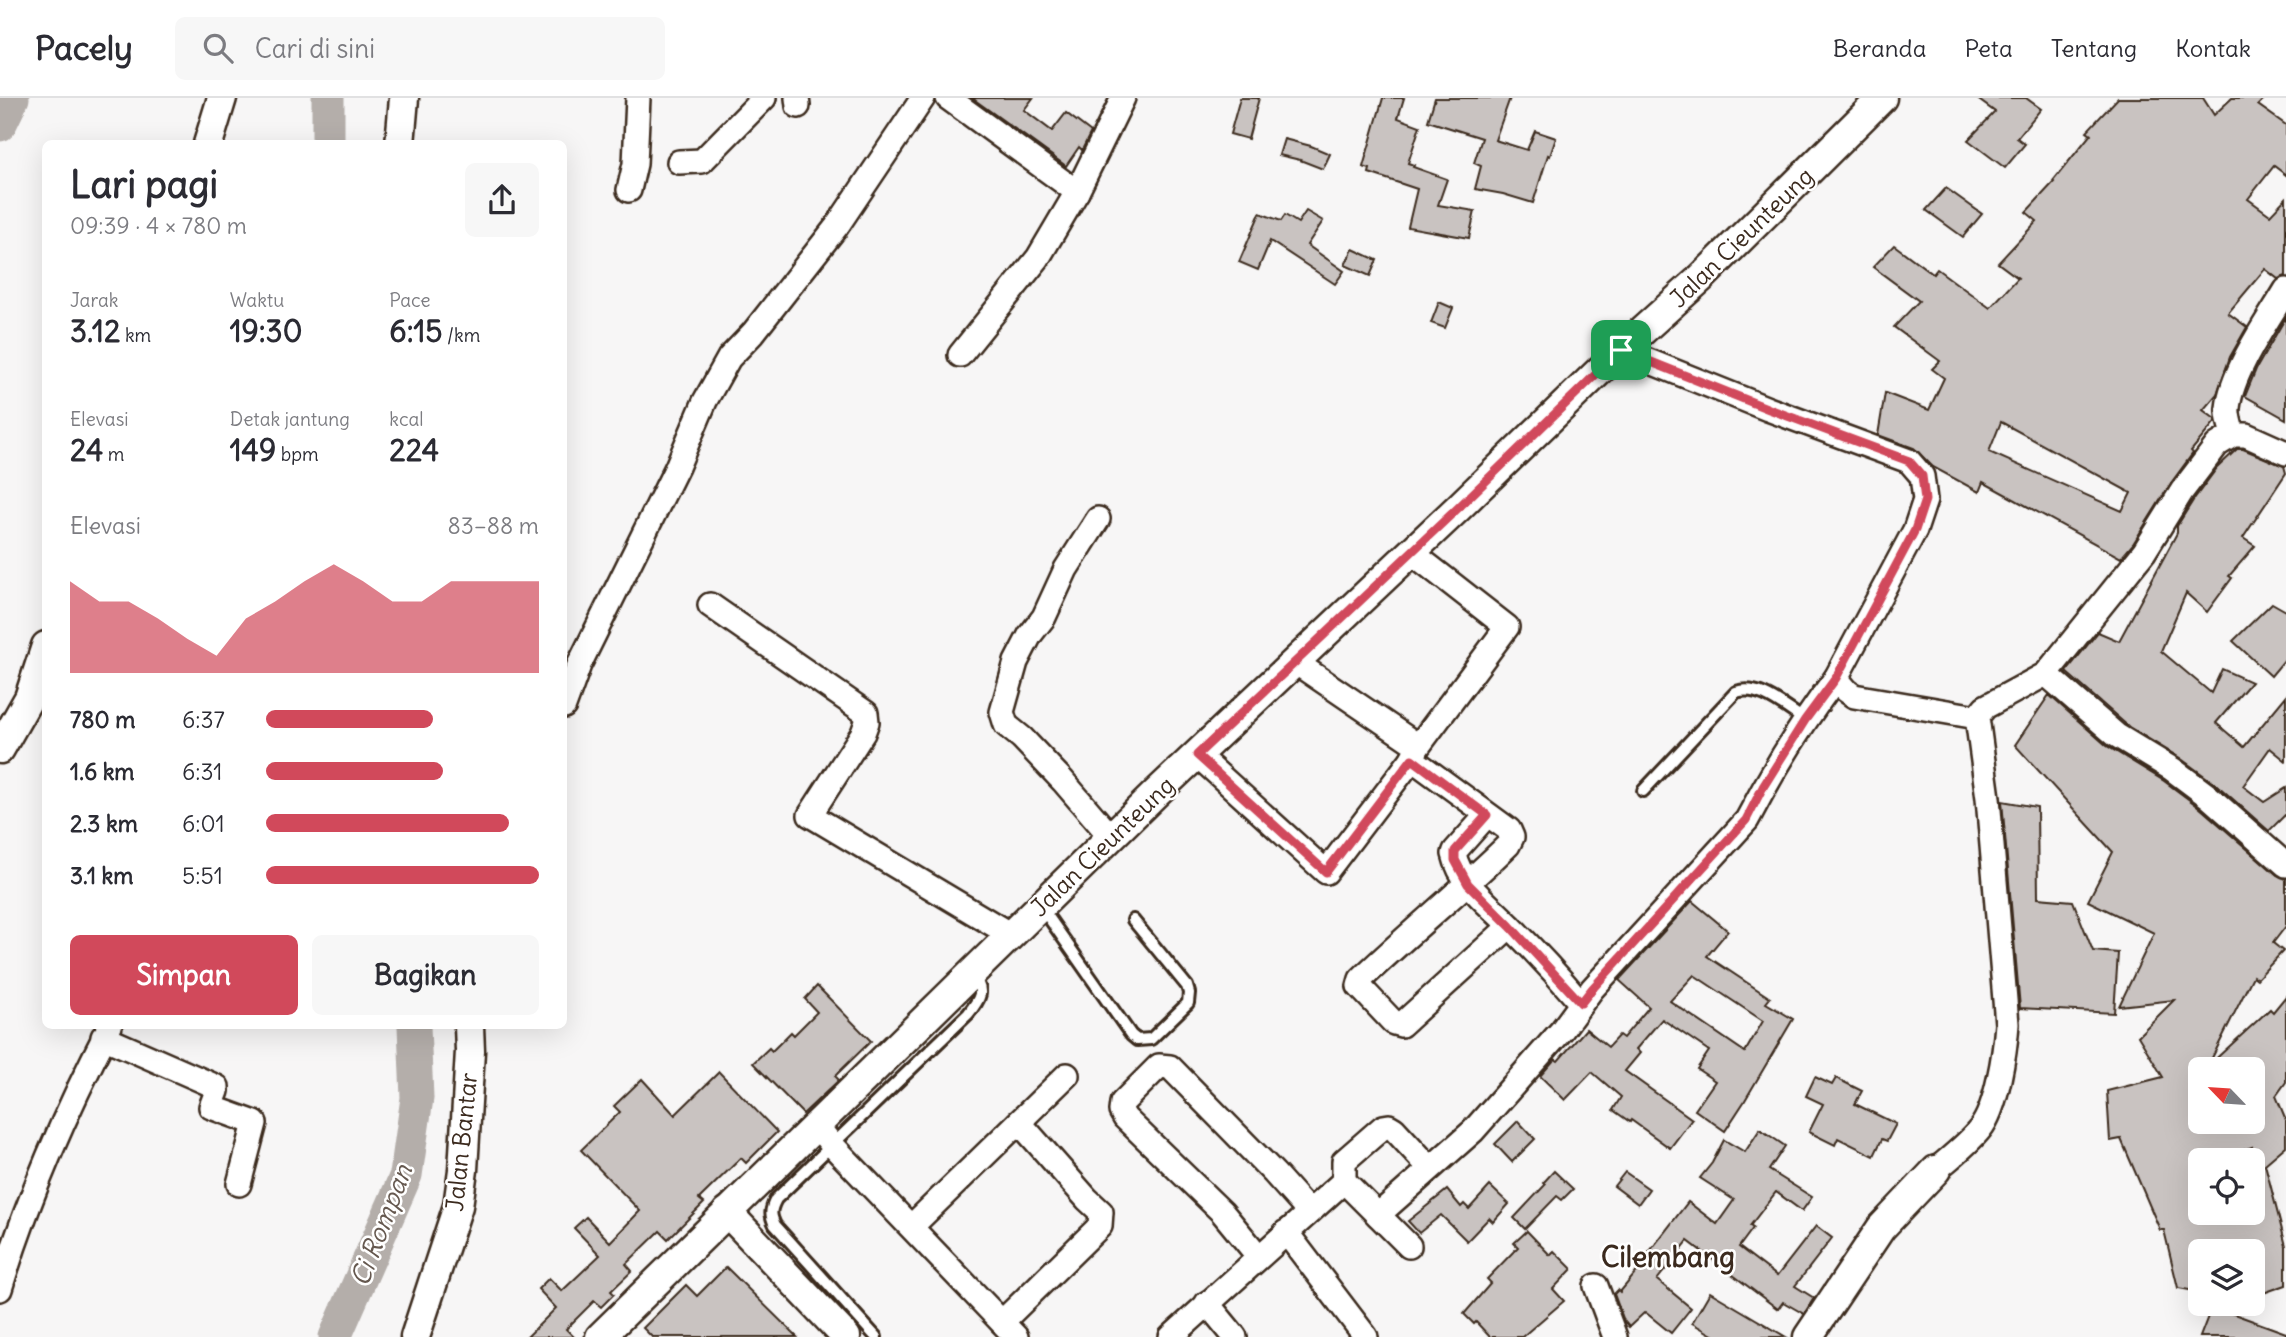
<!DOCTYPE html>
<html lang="id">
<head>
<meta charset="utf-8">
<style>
	:root { --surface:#fff; --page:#f7f7f7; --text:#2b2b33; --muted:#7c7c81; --line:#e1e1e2; --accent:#d1495b }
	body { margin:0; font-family:Delius,sans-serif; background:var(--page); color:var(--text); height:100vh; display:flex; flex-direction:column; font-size:26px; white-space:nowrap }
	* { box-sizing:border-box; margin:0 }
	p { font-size:23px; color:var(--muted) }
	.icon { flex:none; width:38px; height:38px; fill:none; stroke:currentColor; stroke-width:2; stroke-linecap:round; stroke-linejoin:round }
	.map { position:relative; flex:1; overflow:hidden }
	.side { position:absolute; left:42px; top:42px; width:525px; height:889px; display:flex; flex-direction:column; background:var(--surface); border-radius:10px; box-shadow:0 7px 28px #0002 }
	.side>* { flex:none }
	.needle { width:46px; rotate:295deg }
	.controls { position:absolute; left:2188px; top:959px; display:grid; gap:14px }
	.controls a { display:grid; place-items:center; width:77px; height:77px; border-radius:10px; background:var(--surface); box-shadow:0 7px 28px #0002; font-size:35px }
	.pin { position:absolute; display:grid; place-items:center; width:60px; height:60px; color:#fff; margin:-30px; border-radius:14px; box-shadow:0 4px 10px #0006 }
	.round { display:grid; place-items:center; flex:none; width:74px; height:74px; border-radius:10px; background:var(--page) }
	.head { display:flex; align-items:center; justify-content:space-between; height:119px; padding:0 28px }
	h1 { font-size:38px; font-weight:700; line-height:52px }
	.metrics { display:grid; grid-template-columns:repeat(3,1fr); gap:10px; height:119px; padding:7px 28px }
	.metrics div { display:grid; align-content:center }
	.metrics b { font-size:30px; font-weight:700 }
	.metrics small { font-size:19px; font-weight:400 }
	.metrics p { font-size:19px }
	.chart { height:196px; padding:14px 28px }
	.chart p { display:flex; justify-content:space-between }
	.chart svg { width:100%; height:126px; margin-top:7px; fill:var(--accent); opacity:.7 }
	.action { display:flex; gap:14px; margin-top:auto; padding:14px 28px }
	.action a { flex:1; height:80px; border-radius:10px; background:var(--accent); color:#fff; font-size:28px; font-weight:700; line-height:80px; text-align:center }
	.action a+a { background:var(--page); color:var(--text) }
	ul { padding:0 28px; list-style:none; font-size:23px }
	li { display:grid; grid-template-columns:112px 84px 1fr; align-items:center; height:52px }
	li i { height:18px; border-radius:9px; background:var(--accent) }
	header { display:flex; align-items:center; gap:42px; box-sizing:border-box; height:98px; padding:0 35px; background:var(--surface); border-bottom:2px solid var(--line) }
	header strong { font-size:33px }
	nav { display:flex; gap:38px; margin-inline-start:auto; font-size:24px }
	.search { width:490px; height:63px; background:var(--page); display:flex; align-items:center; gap:18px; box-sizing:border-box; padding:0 24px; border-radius:10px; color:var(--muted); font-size:26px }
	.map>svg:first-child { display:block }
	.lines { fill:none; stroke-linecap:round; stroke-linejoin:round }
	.river { stroke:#b4aeaa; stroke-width:33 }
	.building { fill:#c9c3c1; stroke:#3b2a1e; stroke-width:2; fill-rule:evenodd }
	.service-casing { stroke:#3b2a1e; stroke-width:16 }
	.minor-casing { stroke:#3b2a1e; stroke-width:28 }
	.tertiary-casing { stroke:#3b2a1e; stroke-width:33 }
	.service { stroke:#fff; stroke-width:10 }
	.minor { stroke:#fff; stroke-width:23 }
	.tertiary { stroke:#fff; stroke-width:28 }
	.route-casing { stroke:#fff; stroke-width:14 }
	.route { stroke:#d1495b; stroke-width:9 }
	.labels { text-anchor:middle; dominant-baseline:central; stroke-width:5; stroke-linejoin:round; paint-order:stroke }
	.street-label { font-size:24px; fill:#3b2a1e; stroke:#fff }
	.water-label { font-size:26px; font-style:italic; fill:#65584f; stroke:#fff }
	.quarter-label { font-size:28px; font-weight:bold; fill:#3b2a1e; stroke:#fff }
</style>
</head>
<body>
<header>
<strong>Pacely</strong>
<div class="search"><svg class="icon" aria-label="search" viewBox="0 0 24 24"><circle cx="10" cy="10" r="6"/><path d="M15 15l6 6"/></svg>Cari di sini</div>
<nav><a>Beranda</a><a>Peta</a><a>Tentang</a><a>Kontak</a></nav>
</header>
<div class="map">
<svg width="2286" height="1239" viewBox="0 0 2286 1239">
	<rect width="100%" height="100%" fill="#f7f6f6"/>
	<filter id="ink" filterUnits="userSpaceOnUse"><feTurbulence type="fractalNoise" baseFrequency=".0143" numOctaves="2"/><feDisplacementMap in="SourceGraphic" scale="14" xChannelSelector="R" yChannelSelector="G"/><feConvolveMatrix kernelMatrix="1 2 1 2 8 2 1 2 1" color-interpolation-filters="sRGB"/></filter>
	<g filter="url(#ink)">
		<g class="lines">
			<g class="river">
				<path d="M328,0V46"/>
				<path d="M0,27L13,0"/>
				<path d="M335,1239L406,1077L417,1000L414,928"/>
			</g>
		</g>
		<g class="building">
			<path d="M972,0H1033L1024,12L1052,33L1066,15L1091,34L1082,52L1079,49L1066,68Z"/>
			<path d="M1240,0H1259L1248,41L1230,36Z"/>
			<path d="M1383,0H1404L1398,20L1420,28L1408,65L1414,67L1413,69L1447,81L1438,107L1475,113L1469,140L1408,129L1417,91L1369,75L1370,71L1363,69Z"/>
			<path d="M1435,0H1510L1495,42L1527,52L1535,33L1556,40L1550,58L1548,57L1533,105L1503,96L1475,91L1481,68L1474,65L1482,40L1428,23Z"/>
			<path d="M1976,0H2026L2041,11L2017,40L2025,46L2005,70L1968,42L1995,14Z"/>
			<path d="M2118,0H2203L2214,17L2232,0H2265L2258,7L2286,27V77L2274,68L2248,101L2270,117L2286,100V178L2278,181L2265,171L2228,215L2247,229L2230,259L2217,296L2203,312L2215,321V324L2191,353L2193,355L2171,385L2133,446L2121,460L1983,384L1979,394L1933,369L1914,350L1878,337L1885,295L1929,312L1944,280L1932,271L1940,263L1894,229L1919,203L1873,169L1894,147L1933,176L1937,171L1990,210L2018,180L1998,165L2037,123L2026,114L2054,84L2053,83L2091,36L2087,33ZM2001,324L2131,395L2122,413L1989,354Z"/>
			<path d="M1284,41L1311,48L1330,56L1323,71L1300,62L1279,57Z"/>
			<path d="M1946,90L1982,116L1963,139L1926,112Z"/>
			<path d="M1306,113L1323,123L1307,147L1344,173L1335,186L1270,143L1258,172L1239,164L1260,115L1281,123L1285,117L1298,125Z"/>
			<path d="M1353,151L1377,162L1370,178L1345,167Z"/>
			<path d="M1439,204L1453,210L1445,230L1431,225Z"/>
			<path d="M2286,219V321L2245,298L2256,271Z"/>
			<path d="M2237,351H2243L2284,368L2286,375L2243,440L2255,448L2229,478L2232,480L2207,514L2186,495L2161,553L2211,595L2222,571L2251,584L2216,625L2244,649L2286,598V663L2270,650L2243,688L2264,704L2286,690V716L2269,733L2217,687L2180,660L2129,629L2066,574L2098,534L2119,543L2177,435V428L2194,401L2217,370Z"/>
			<path d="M2272,505L2286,513V560L2271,578L2233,543Z"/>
			<path d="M2049,597L2107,648L2164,683L2199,709L2277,777L2286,781V828L2273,845L2283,853L2257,881L2253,878L2208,968L2270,911L2273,914L2286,898V984L2276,998L2286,1022V1048L2265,1066L2286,1148V1187L2252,1199V1153H2200V1194L2178,1190L2164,1132H2160L2121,1041L2110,1043L2107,993L2163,979L2138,938L2174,902L2119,908L2154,835L2088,803L2113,754L2015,647ZM2200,971H2252V1024H2200ZM2252,1049V1115H2200V1062H2218Z"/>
			<path d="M2002,703L2037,709L2038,800L2073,803L2093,853L2118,855L2114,915L2020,910Z"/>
			<path d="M1692,803L1728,833L1707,858L1770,900L1766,905L1793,921L1744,1004L1725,1033L1695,1012L1715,983L1697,971L1709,953L1662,921L1636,951L1640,955L1625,973L1692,1021L1670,1050L1631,1022L1630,1024L1613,1012L1621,999L1592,974L1565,1002L1540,978L1555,961L1558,963L1586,931L1608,949L1619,937L1623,940L1649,909L1619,882ZM1694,877L1763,923L1745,954L1670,903Z"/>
			<path d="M817,888L871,943L835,978L839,982L803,1016L753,965L769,950L772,953L791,934L794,937L817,914L805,901Z"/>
			<path d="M719,974L777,1034L746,1065L741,1060L699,1101L704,1105L668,1141L660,1133L626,1166L632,1173L611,1193L614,1196L601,1209L594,1203L566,1231L574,1239H527L556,1210L538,1191L549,1180L562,1193L600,1157L574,1130L586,1119L610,1144L640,1113L581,1052L620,1014L614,1008L642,981L675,1017Z"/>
			<path d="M1815,979L1832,987L1836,980L1862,993L1855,1006L1896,1026L1887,1043L1882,1041L1874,1058L1838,1040L1835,1047L1809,1034L1823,1006L1806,998Z"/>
			<path d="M1518,1023L1535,1041L1512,1064L1495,1046Z"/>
			<path d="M1760,1031L1785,1048L1769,1072L1812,1099L1802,1113L1776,1094L1750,1128L1753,1130L1739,1149L1777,1178L1816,1128L1832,1140L1795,1188L1814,1200L1804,1216L1783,1204L1778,1211L1688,1143L1657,1182L1691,1210L1671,1235L1645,1214L1629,1229L1624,1223L1614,1196L1618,1192L1620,1194L1649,1159L1647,1157L1688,1104L1717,1126L1734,1102L1700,1080L1712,1065L1724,1042L1745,1054Z"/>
			<path d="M1554,1073L1573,1091L1562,1102L1557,1098L1525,1131L1514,1120L1545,1087L1543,1085Z"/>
			<path d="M1625,1074L1649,1091L1638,1106L1614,1088Z"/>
			<path d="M1490,1088L1509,1106L1493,1124L1489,1120L1467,1143L1441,1117L1419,1135L1408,1123L1447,1092L1461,1109L1464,1106L1469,1111Z"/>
			<path d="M1527,1133L1550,1157L1554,1153L1572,1171L1553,1191L1564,1203L1522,1239H1490L1476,1224L1474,1226L1464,1216L1491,1185L1487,1181L1518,1149L1514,1145Z"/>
			<path d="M726,1169L797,1239H652L643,1230L686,1187L697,1198Z"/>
			<path d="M1710,1194L1786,1239H1716L1692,1225Z"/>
			<path d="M2212,1208L2286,1235V1239H2200Z"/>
		</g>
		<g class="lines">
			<defs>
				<g id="service">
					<path d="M1643,693L1736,594C1760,586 1784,609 1805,622"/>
					<path d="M1042,810L1131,937L1137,942L1151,941L1188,905L1189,895L1187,888L1133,822"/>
					<path d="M876,1239L775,1127C770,1117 770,1112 776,1101L968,916C980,901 986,893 972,877"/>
				</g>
				<g id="minor">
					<path d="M797,0L798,8"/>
					<path d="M948,0L1077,94L1123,0"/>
					<path d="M679,64L702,63L764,0"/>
					<path d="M629,92L635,66L638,0"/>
					<path d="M1621,252L1768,311L1909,363L1922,378L1925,402L1915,432L1836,580L1847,593L1854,598L1977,619"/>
					<path d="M960,257L1038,160L1077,94"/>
					<path d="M2233,337C2231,328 2227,319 2228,310C2232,273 2267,224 2286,192"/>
					<path d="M1098,421L1066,471L1044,519L1030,537L1016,564L1002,614L1006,627L1022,640L1063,683L1111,739"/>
					<path d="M1411,454L1507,529L1417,650"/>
					<path d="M710,507L866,615L867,624L863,635L810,717L1011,837"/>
					<path d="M1295,564L1414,645L1417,650L1412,661L1509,732L1512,739L1508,747C1461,793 1409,835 1361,881L1359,888L1394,925L1401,927L1510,828"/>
					<path d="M2046,576L2116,637L2172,671L2208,698L2286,767"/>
					<path d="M564,608L579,567L677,369L705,303L729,260L753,235L837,128L923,0"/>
					<path d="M1197,657L1326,774L1412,661"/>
					<path d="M1487,717L1455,753L1454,756C1461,787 1489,806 1510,828C1535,853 1559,879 1581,905"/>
					<path d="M103,939L217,989V993L211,1009L255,1025L239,1086"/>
					<path d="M816,1027L833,1048L1016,1239"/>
					<path d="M1936,1072C1951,1059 1968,1046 1980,1031C1997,1010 2005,953 2007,926L1988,700L1977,619L1985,609L2046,576L2144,454L2182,393L2217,347L2233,337H2246L2286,355"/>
					<path d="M1378,1117L1473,1033L1562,932L1592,891L1747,722C1773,672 1802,625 1836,580"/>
					<path d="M912,1128L1067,977"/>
					<path d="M1286,1134L1366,1239"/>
					<path d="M1409,1148L1344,1083V1063L1383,1029L1389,1028L1394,1031L1430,1070"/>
					<path d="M1259,1159L1222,1114L1125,1020L1121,1013L1122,1005L1159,968L1170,969L1274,1075L1309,1114"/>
					<path d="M1596,1188L1615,1239"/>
					<path d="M0,1191C27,1102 67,1011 110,928"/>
					<path d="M1207,1205L1235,1239"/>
					<path d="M1002,1224L1100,1128L1101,1114L1087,1101L1019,1024"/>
					<path d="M1171,1239L1344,1083"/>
				</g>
				<g id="tertiary">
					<path d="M208,46L222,0"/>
					<path d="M400,46L404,0"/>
					<path d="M0,651L29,600L46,548"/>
					<path d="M727,1114L846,1239"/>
					<path d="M415,1239L458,1108L463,1072L470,953L469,928"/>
					<path d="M600,1239L1155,696L1458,410L1621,252L1701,180L1882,0"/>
					<path d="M1808,1239L1881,1130L1936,1072"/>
				</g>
			</defs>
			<use href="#service" class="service-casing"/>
			<use href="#minor" class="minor-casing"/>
			<use href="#tertiary" class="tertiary-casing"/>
			<use href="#service" class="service"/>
			<use href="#minor" class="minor"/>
			<use href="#tertiary" class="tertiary"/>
		</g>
	</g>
	<g class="lines" filter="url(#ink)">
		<defs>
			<path id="route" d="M1621,252L1769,311L1909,363L1922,378L1925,402L1915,432L1836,580L1805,622L1763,689L1746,722L1592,891L1581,905L1510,828L1468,786L1455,762V753L1487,717L1412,661L1326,774L1197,657L1458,410Z"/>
		</defs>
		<use href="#route" class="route-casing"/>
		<use href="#route" class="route"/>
	</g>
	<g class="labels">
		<g class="street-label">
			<text transform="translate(1741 139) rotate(-44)">Jalan Cieunteung</text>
			<text transform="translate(1102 748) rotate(-44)">Jalan Cieunteung</text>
			<text transform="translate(461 1044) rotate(-84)">Jalan Bantar</text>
		</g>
		<g class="water-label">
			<text transform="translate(381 1127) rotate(-69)">Ci Rompan</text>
		</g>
		<g class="quarter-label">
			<text x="1668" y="1159">Cilembang</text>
		</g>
	</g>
</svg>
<div class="controls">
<a><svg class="needle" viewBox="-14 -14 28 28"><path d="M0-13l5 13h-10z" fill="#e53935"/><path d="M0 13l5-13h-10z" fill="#7c7c81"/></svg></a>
<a><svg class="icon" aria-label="locate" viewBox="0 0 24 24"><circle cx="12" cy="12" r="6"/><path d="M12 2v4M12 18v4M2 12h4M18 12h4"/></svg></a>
<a><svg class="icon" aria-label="layers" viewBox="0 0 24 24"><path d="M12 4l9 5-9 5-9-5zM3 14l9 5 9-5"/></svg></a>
</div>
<div class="pin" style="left:1621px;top:252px;background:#1e9e55"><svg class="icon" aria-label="arrive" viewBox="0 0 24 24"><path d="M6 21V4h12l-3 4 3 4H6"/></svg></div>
<section class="side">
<div class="head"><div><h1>Lari pagi</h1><p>09:39 · 4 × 780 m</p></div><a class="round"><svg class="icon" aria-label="share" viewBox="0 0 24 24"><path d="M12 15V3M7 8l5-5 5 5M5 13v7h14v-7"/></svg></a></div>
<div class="metrics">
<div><p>Jarak</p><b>3.12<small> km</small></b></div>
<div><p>Waktu</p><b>19:30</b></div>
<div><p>Pace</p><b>6:15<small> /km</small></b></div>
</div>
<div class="metrics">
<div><p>Elevasi</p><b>24<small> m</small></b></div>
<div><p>Detak jantung</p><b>149<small> bpm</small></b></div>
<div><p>kcal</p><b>224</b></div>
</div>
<div class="chart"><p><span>Elevasi</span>83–88 m</p>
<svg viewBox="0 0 160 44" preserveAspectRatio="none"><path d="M0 44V12L10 19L20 19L30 25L40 32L50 38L60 25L70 19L80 12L90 6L100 12L110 19L120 19L130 12L140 12L150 12L160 12V44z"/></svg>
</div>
<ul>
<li><b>780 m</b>6:37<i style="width:61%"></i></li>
<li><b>1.6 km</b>6:31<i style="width:65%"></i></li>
<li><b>2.3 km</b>6:01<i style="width:89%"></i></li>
<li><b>3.1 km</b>5:51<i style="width:100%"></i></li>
</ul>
<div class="action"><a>Simpan</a><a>Bagikan</a></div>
</section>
</div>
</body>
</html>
